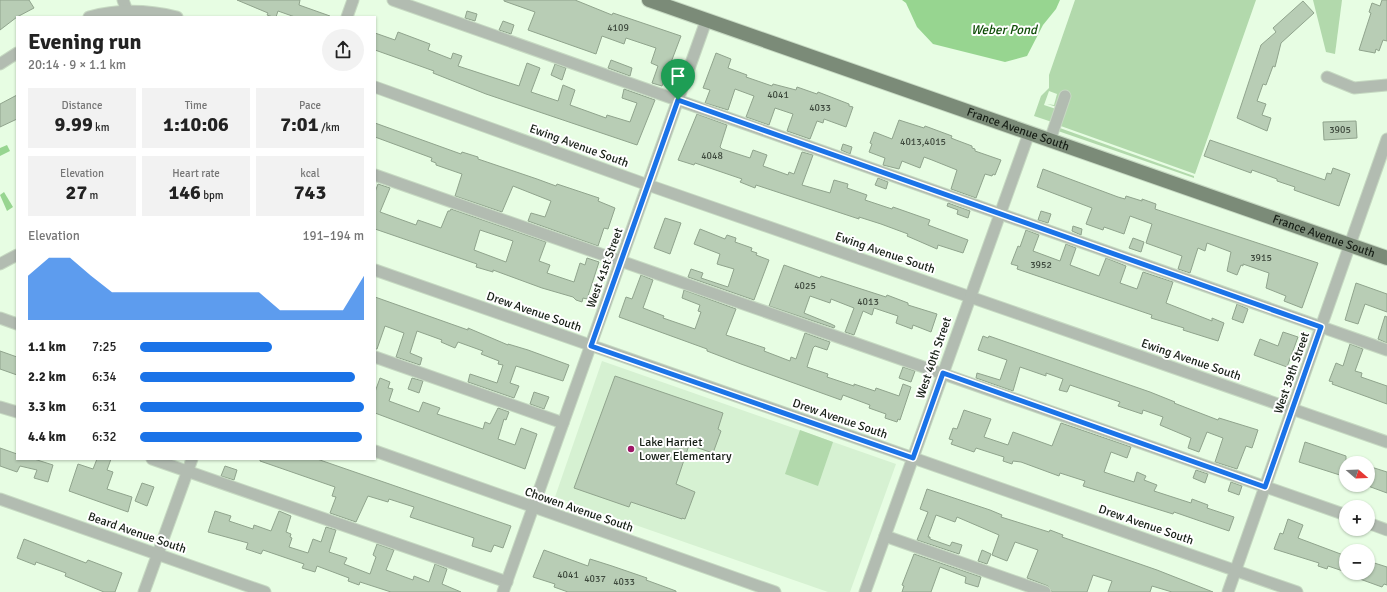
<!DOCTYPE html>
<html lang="en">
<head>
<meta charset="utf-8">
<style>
	:root { --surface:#fff; --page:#f2f2f2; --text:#222; --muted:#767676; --accent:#1a73e8 }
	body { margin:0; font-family:Signika,sans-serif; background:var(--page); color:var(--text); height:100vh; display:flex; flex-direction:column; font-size:15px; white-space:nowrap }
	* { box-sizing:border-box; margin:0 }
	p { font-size:13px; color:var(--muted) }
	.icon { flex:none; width:22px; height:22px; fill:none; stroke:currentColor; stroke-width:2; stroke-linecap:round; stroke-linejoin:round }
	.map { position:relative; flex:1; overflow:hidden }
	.side { position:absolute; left:16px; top:16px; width:360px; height:444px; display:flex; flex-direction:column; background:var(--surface); border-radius:0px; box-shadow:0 1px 3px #0004 }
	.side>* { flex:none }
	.needle { width:26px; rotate:109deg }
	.tools { position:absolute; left:1339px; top:456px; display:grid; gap:8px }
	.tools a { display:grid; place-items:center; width:36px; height:36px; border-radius:50%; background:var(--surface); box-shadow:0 1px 3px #0004; font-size:20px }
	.pin { position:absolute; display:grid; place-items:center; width:34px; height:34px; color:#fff; margin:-41px -17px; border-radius:50% 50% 50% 0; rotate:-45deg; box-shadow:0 0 4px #0007 }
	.pin .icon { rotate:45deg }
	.round { display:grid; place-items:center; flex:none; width:42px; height:42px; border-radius:21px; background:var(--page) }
	.headline { display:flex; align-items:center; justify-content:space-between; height:68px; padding:0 12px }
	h1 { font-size:22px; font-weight:700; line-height:30px }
	.metrics { display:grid; grid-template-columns:repeat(3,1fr); gap:6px; height:68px; padding:4px 12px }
	.metrics div { display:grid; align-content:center; border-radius:0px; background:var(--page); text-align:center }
	.metrics b { font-size:20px; font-weight:700 }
	.metrics small { font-size:11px; font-weight:400 }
	.metrics p { font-size:11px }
	.chart { height:112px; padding:8px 12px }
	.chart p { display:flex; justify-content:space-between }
	.chart svg { width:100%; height:72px; margin-top:4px; fill:var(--accent); opacity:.7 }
	ul { padding:0 12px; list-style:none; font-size:13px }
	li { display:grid; grid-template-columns:64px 48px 1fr; align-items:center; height:30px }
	li i { height:10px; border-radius:5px; background:var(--accent) }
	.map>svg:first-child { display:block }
	.built { fill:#d6f1d2 }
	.green { fill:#b2d9ac }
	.water { fill:#97d590 }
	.building { fill:#b8cdb5; stroke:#90a48d; fill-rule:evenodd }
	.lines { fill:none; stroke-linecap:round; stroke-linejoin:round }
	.minor-casing { stroke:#c6d9c2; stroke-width:13 }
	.major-casing { stroke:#c6d9c2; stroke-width:16 }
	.minor { stroke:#b2bcb1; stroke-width:11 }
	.major { stroke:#7b8b78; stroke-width:14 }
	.route-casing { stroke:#fff; stroke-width:8 }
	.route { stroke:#1a73e8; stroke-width:5 }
	.poi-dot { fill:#9e1766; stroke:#fff; stroke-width:1.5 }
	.labels { text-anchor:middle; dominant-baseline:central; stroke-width:4; stroke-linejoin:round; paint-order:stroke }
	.number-label { font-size:10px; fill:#3f4a3e }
	.street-label { font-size:12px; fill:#171f16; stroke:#fff }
	.poi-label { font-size:12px; fill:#171f16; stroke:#fff; text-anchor:start }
	.water-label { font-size:13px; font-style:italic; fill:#0f4e08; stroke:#fff }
</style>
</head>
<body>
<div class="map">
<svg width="1387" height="592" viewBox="0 0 1387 592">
	<rect width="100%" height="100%" fill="#e7fde3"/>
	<path class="built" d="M602,361L896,464L850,592H828L555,497Z"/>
	<g class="green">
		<path d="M1075,0H1256L1195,174L1058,125L1057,107L1047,104L1054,105L1057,94L1049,91L1044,105L1056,109L1052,122L1034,116L1041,96L1049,88V75Z"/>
		<path d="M1313,0H1342L1335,54L1326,52Z"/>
		<path d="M1057,127L1194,176V178L1058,131Z"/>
		<path d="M800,430L833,442L818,486L785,474Z"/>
	</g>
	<g class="water">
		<path d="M902,0H1060L1056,9L1043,25L1027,56L1005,62L933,44L917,27L906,3Z"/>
		<path d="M7,145L10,151L0,156V148Z"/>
		<path d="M4,192L13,207L7,211L0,195Z"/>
	</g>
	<g class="building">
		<path d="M0,0H29L34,8L17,17L0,30Z"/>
		<path d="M237,0H300L299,5L330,16V17H295L278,11L276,17H273L267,15L268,13Z"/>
		<path d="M504,0H575L612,15L613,13L681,36L662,86L652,83L658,66L651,63L656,48L626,38L624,44L602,36L596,54L528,30L535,12L504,1Z"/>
		<path d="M1382,0H1387V41L1383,40L1379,51L1376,49L1375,53L1359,50L1371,13L1369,12L1372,3L1380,6Z"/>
		<path d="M1303,1L1314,13L1281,43L1275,67L1273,66L1266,85L1263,84L1257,101L1266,104L1262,115L1271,118L1267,131L1237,118L1261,45L1276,32L1273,28Z"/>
		<path d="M467,11L477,14L475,21L465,18Z"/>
		<path d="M503,21L514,25L511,34L499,30Z"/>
		<path d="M398,32L430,44L428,50L451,59L453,53L462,56L458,66L519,86L527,63L540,68L531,92L558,101L563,85L575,90L570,105L606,118L607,115L630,122L637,103L622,98L624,89L655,100L637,145L486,94L433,73L434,71L375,50V33L395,40Z"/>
		<path d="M716,53L731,59L728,68L747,75L746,77L772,86L773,84L796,90L797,87L817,94L818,92L849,104V106L853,107L846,127L824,119L823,123L817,121L810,139L787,131L793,114L775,108L769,125L746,117L754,96L735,89L728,110L705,103L710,90L703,88Z"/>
		<path d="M611,60L632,68L630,76L608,68Z"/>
		<path d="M555,64L566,68L562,80L551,75Z"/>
		<path d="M17,95V119L0,127V104Z"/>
		<path d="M697,114L727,125L720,147L722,149L750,158L753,150L767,155L763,166L788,175L789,172L794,174L802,152L813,155L802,185L830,193L834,180L848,184L847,188L867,195L865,200L892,209L893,207L930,220L928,225L968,240L963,253L938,245L937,249L907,236L908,234L881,224L859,217V219L756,185L755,188L740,182L742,179L695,163L694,165L678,160Z"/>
		<path d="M899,120L924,128L925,126L952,136L951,138L956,140L972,146V148L975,149V151L1001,160L995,175L993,174L992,176L985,174L976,198L951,189L957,170L932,160L924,157L920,168L902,161L899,169L883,165L885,158L869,152L872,144L870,143L874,132L892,139Z"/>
		<path d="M1356,121L1357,138L1324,140L1323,122Z"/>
		<path d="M375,123L461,154L462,152L478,157V159L537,179L556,186L557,184L599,198L598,201L615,208L608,229L604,228L598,246L528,221L531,213L545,217L551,201L513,186L502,212L455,196L462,174L436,165V163L431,161L432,158L375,137Z"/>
		<path d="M1210,140L1325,180L1327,173L1331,174L1333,168L1350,174L1339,206L1294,190L1295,187L1277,181V179L1252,170L1251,173L1204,156Z"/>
		<path d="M843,144L852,147L850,154L841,150Z"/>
		<path d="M1043,169L1118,197L1125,199L1126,196L1142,201V199L1156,204L1155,209L1318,263L1302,308L1284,301L1286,296L1266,288L1269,273L1243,264V266L1241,265L1237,275L1227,271L1231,252L1207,243L1205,251L1198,248L1190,273L1178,269L1182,256L1146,243L1152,224L1130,216L1124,234L1104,227L1103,230L1086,224L1092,208L1037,187Z"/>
		<path d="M878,178L888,182L886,189L875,185Z"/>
		<path d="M378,184L390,188L380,212L416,225L418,220L441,228L448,211H450L451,209L546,242L539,261L550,265L547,273L574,282L580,263L585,265L587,258L599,262L587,299L583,298L582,302L576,300L573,297L542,288L493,270V272L476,267L477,264L375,229V192ZM480,230L513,241L506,262L474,250Z"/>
		<path d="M948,203L970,211L968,218L957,214L958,210L947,206Z"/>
		<path d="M1041,211L1051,214L1048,223L1038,220Z"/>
		<path d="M665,218L681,223L670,254L654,248Z"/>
		<path d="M1073,226L1082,229L1081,235L1072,231Z"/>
		<path d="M700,229L725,239L727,235L736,238L735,242L752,248L751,251L757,253L756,255L769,260L754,300L688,277L691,269L703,273L701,278L728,287L734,269L717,264L720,254L694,244Z"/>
		<path d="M1026,230L1039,235L1033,251L1060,261L1066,244L1076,248L1070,265L1099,276L1106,258L1126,266L1120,283L1137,289L1143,272L1173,282L1166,303L1212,321V318L1224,323L1218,341L1183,330L1184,328L1151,318L1152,315L1146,313L1017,269L1018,266L1011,264L1018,246L1020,247Z"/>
		<path d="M1133,238L1144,242L1141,252L1129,248Z"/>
		<path d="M784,265L820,278L821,276L886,297L887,295L908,303V305L937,314L931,332L913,325L912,329L896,323L898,316L874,308L872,315L863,311L854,335L845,332L854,308L831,299L830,303L810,296L804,313L831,324L835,326L834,328L769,306Z"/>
		<path d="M641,275L653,280L643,308L664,316L663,318L695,329L701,312L698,311L700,305L682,298L684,290L736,309L726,335L765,348L764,351L790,361L791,357L796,359L805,333L830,342L827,350L815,346L813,348L807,367L828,374L827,377L854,386V384L875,391L876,388L899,396L903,384L911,387L900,420L898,419L897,422L885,418L886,414L869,408L870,405L843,395L841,400L741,364L707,351V349L619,317L626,297L632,299Z"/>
		<path d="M1356,283L1387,294V312L1365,304L1358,324L1345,320Z"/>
		<path d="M375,297L468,330V328L508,345V344L528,350L569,365L563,381L516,366L510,383L519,386L514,398L468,382L470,374L497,383L503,365L498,364L499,361L481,354L483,351L458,342L455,348L441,342L442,340L417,331L410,353L422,358L420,365L396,357L404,333L385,326L377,349H375Z"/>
		<path d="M1237,304L1248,309L1243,323L1232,319Z"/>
		<path d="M1385,316L1387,317V343L1378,339Z"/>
		<path d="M1283,332L1298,337L1287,367L1254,355L1260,339L1278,346Z"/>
		<path d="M983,336L988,338L989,336L1150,392L1175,402L1174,403L1218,420L1219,418L1258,430L1252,448L1246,446L1237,469L1215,462L1223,438L1207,432L1199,452L1188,448L1191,438L1160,425L1163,417L1143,410L1142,414L1118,406L1120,402L1070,385L1067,392L1059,390L1063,379L1046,373V376L1020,367L1013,391L976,378L977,373L1000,380L1007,360L978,350Z"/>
		<path d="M1350,344L1363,349L1355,371L1362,373L1361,377L1387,386V404L1332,384L1333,382L1329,381L1336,363L1343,366Z"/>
		<path d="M0,351L17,357V375L0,369Z"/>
		<path d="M903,367L915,371L911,382L899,378Z"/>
		<path d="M615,376L723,413L718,429L721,431L713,453L689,445L676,484L695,492L685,519L682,518V519L631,502L629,507L574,488Z"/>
		<path d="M380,378L390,382L388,388L393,389L389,401L419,412L423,402L440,408L437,414L483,429L485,422L490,424L498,408L509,412L506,420L504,419L498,439L515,445L521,428L537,434L525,469L375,413V392Z"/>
		<path d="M412,378L423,381L419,393L408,389Z"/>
		<path d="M534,392L549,397L544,409L530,404Z"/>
		<path d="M964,410L991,419L984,437L1008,445L1013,432L1052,446L1061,423L1131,447L1127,458L1111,452L1104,472L1134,482L1137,472L1146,476L1144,480L1157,485L1154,491L1191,503L1192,499L1208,505L1207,508L1234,517L1229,531L1174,512L1173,514L1083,486L1085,481L1060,473L1059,476L1021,462L1013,461L1012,464L1003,461L1004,457L976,448L974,452L951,444L953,440L949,439L953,428L957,429Z"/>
		<path d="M1305,442L1346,456V477L1299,462Z"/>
		<path d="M0,448L17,454V459H34L53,465L48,482L34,478L37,470L20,466L17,472L0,466Z"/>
		<path d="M97,459H111L107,470L113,472L107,489L132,497L128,512L69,491L78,464L93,469Z"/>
		<path d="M260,459H317L511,526L503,548L494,545L491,552L472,546L474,538L410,517L414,507L389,499L388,502L368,496L356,522L330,513L336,497L332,496L335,487L260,461Z"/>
		<path d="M225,466L237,470L234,480L221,476Z"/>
		<path d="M1368,466L1387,472V493L1368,486Z"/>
		<path d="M1196,470L1208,474L1205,483L1193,478Z"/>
		<path d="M1231,482L1242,486L1239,495L1228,491Z"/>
		<path d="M142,483L154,487L147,506L135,501Z"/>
		<path d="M927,489L990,510L1002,515L1001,517L1049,532L1050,530L1063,535L1062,537L1157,570L1213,592H1172L1152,586L1150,592H1108L1112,581L1093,575L1087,592H1052L1048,586L1027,578L1038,550L1015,542L1007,561L992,555L999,535L957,517L955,522L936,515L928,537H930V539L950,546L952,542L962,545L959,554L917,540L928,512L920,509Z"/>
		<path d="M215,511L231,516L229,521L253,529L254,525L271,531L279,511L291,516L286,532L291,534L290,537L292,538L289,547L308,553L313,539L321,542L326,527L336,530L329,552L347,558L344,564L370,574L376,557L373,555L377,544L394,550L386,570L413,580L414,576L429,582L435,564L447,569L442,584L461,592H391L360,582L359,585L348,581L349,578L317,566L315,572L302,568L304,564L263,550L261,554L246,549L248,543L208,532Z"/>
		<path d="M1288,519L1303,525L1298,538L1346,556V572L1328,566L1327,569L1318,566L1319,563L1274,549L1280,533L1283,534Z"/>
		<path d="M24,539L86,563L88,560L122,573L115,592H104L65,576L66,573L36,562L35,565L17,558Z"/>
		<path d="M544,550L588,566L590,559L612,566L647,578L646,580L676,591V592H568L554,587L555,584L533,577Z"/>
		<path d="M982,550L991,554L987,564L978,561Z"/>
		<path d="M914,554L981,577L978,587L965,583L966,577L940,567L931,592H902L904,586L902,585Z"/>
		<path d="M1368,561L1387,567V585L1384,584L1382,587L1346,574L1368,573Z"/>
	</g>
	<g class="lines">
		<defs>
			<g id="minor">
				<path d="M123,0L127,11"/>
				<path d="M393,0L1387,350"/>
				<path d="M89,17C118,9 148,10 177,17"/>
				<path d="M347,17L353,0"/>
				<path d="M0,64L17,53"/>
				<path d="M1327,77L1354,88L1387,85"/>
				<path d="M375,87L648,185L1387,442"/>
				<path d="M1050,140L1065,96"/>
				<path d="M375,175L1346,515"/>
				<path d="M0,264L17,255"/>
				<path d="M375,270L1297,592"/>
				<path d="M0,318L17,324"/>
				<path d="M375,357L563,423"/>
				<path d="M0,407L17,412"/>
				<path d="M375,451L775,592"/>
				<path d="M152,459L507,582"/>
				<path d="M0,499L265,592"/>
				<path d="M1368,523L1387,530"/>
				<path d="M885,536L1045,592"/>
				<path d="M144,592L192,459"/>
				<path d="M503,592L706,21"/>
				<path d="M865,592L1029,133"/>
				<path d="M1228,592L1387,139"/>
			</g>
			<g id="major">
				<path id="s1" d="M649,0L1387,258"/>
			</g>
		</defs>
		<use href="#minor" class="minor-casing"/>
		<use href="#major" class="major-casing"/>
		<use href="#minor" class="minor"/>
		<use href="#major" class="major"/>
	</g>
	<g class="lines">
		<defs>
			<path id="route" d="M678,100L1321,327L1265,487L943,373L913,458L591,346Z"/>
		</defs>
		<use href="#route" class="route-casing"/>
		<use href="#route" class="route"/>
	</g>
	<circle class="poi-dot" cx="631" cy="449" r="4"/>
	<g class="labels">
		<g class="number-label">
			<text x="618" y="28">4109</text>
			<text x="778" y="95">4041</text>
			<text x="820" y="108">4033</text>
			<text x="1340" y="130">3905</text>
			<text x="923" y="142">4013,4015</text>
			<text x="712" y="156">4048</text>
			<text x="1261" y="258">3915</text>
			<text x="1041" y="265">3952</text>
			<text x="805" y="286">4025</text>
			<text x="868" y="302">4013</text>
			<text x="568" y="575">4041</text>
			<text x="595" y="579">4037</text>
			<text x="624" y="582">4033</text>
		</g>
		<g class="street-label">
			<text stroke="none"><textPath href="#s1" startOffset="391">France Avenue South</textPath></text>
			<text transform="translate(579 146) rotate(20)">Ewing Avenue South</text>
			<text stroke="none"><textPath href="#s1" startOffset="715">France Avenue South</textPath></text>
			<text transform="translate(885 253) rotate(19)">Ewing Avenue South</text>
			<text transform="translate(605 268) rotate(-70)">West 41st Street</text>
			<text transform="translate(534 312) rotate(19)">Drew Avenue South</text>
			<text transform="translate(934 358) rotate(-71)">West 40th Street</text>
			<text transform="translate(1191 360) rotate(19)">Ewing Avenue South</text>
			<text transform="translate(1292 373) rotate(-71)">West 39th Street</text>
			<text transform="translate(840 419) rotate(19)">Drew Avenue South</text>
			<text transform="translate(579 510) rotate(19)">Chowen Avenue South</text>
			<text transform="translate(1146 525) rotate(19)">Drew Avenue South</text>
			<text transform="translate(137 533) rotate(19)">Beard Avenue South</text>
		</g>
		<g class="poi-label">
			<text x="639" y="442">Lake Harriet<tspan x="639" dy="14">Lower Elementary</tspan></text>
		</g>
		<g class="water-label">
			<text x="1004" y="30">Weber Pond</text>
		</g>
	</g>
</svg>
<div class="tools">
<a><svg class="needle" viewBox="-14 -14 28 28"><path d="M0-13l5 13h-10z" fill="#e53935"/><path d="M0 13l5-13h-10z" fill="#767676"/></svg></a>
<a>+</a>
<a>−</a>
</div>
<div class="pin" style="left:678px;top:100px;background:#1e9e55"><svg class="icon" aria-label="arrive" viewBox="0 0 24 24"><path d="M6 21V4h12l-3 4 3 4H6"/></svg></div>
<section class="side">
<div class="headline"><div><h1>Evening run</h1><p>20:14 · 9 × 1.1 km</p></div><a class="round"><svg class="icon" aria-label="share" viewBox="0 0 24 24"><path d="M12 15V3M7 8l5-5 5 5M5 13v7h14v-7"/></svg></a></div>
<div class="metrics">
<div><p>Distance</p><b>9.99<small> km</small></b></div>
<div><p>Time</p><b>1:10:06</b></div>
<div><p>Pace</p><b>7:01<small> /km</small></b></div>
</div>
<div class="metrics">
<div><p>Elevation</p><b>27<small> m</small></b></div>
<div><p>Heart rate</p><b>146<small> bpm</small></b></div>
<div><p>kcal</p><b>743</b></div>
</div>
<div class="chart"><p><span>Elevation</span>191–194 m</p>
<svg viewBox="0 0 160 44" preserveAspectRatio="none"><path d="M0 44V17L10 6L20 6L30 17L40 27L50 27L60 27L70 27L80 27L90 27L100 27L110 27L120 38L130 38L140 38L150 38L160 17V44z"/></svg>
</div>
<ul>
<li><b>1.1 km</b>7:25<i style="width:59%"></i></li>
<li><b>2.2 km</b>6:34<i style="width:96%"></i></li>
<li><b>3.3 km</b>6:31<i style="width:100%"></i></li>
<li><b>4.4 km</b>6:32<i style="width:99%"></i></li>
</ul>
</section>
</div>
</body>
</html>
